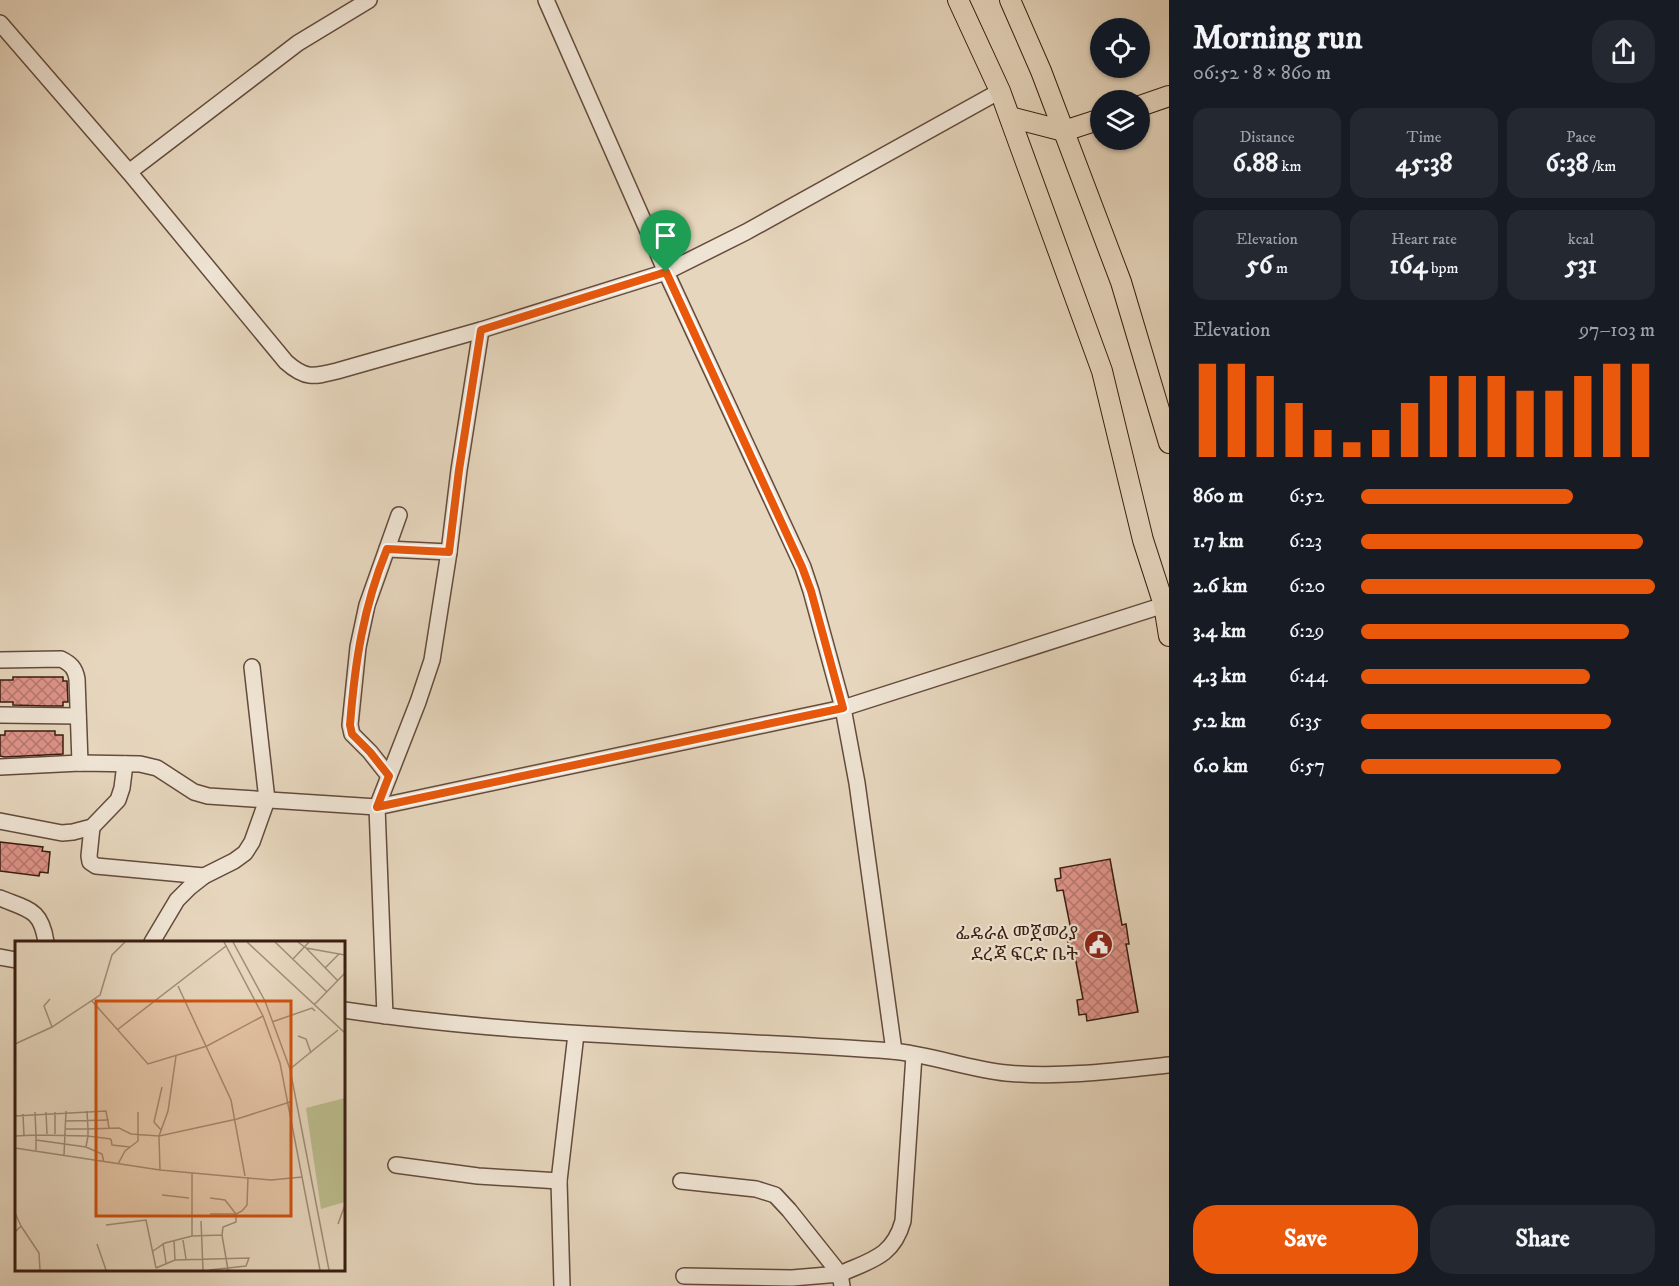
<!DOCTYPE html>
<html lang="en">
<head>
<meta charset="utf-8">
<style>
	:root { --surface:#171b24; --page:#242831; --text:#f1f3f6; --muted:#9ea1a6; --accent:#ea580c }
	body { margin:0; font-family:"IM FELL DW Pica","Noto Serif Ethiopic",serif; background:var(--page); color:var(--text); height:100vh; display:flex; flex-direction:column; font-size:22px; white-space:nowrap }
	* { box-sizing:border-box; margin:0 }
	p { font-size:20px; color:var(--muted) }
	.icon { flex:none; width:33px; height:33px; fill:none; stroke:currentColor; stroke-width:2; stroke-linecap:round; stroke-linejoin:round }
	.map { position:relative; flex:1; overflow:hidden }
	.sheet { display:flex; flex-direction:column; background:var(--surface); width:510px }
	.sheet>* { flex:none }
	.fabs { position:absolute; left:1090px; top:18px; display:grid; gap:12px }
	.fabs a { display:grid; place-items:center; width:60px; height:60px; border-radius:50%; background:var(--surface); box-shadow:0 2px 4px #0004; font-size:30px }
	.pin { position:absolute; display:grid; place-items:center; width:51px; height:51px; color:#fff; margin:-62px -26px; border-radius:50% 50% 50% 0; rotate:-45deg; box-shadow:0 0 6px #0007 }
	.pin .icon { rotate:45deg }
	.round { display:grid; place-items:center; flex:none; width:63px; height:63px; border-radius:24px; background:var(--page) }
	.headline { display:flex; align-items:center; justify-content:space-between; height:102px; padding:0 24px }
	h1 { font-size:33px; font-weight:700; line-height:45px }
	.figures { display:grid; grid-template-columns:repeat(3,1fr); gap:9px; height:102px; padding:6px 24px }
	.figures div { display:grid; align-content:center; border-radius:15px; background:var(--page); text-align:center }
	.figures b { font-size:26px; font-weight:700 }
	.figures small { font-size:16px; font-weight:400 }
	.figures p { font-size:16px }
	.chart { height:168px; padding:12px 24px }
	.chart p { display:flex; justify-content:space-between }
	.chart svg { width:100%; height:108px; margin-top:6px; stroke:var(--accent); stroke-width:6 }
	.cta { display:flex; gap:12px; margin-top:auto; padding:12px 24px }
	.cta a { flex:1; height:69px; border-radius:24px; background:var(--accent); color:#fff; font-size:24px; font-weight:700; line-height:69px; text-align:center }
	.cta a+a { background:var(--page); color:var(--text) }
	ul { padding:0 24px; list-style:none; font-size:20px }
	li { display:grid; grid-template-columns:96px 72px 1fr; align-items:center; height:45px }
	li i { height:15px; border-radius:8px; background:var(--accent) }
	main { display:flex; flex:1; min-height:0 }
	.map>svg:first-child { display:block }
	.building { fill:url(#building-cross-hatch); stroke:#381d11; stroke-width:1.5 }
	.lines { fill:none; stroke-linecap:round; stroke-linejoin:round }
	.minor-casing { stroke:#644b3c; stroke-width:18 }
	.major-casing { stroke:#381d11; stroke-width:22 }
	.minor { stroke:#efe4d4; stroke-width:15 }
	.major { stroke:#e6d6bd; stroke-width:20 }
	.route-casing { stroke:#fff; stroke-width:12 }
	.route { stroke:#ea580c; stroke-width:8 }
	.labels { text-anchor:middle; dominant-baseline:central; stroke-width:4.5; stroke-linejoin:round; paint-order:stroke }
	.poi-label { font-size:18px; fill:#381d11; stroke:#efe4d4; text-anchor:end }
	.inset-road { fill:none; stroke:#a08c78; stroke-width:1.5 }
	.view { fill:#ce500d; fill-opacity:0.15; stroke:#ce500d; stroke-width:3 }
	.inset-edge { fill:none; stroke:#381d11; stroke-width:3 }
</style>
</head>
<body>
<main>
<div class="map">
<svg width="1169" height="1286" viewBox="0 0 1169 1286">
	<defs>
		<pattern id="building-cross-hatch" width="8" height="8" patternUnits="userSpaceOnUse" patternTransform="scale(1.5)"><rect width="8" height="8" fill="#df948a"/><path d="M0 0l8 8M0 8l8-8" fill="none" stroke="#b6786f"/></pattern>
	</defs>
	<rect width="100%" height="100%" fill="#e6d6bd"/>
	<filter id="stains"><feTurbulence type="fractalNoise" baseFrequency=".00333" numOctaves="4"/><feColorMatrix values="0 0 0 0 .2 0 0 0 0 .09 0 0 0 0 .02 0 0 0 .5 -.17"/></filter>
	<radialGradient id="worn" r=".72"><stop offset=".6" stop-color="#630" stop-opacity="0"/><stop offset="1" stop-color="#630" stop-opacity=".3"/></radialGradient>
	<g class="building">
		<path d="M13,677H63V681H67L68,702H63V706H46L13,705V702H0V680H13Z"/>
		<path d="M5,731H55V735H63V754L5,757L0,756V735H5Z"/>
		<path d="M0,842L43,847L42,851L50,852L48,873L40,872L39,876L0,871Z"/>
		<path d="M1110,859L1122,925L1126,924L1129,944H1126L1138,1012L1087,1021L1086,1014L1079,1015L1077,1000L1083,999L1074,951L1069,952L1067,936L1072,935L1063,890L1057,891L1055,879L1061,878L1060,868Z"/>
	</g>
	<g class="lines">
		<defs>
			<g id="minor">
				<path d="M546,0L666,272L803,567L811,591L843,708L857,783L894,1051"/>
				<path d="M0,23L129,172L286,362C305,379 313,377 337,371L481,330L666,272L746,232L1000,91"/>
				<path d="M129,172L298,43L369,0"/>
				<path d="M387,549L449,552"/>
				<path d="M0,660L61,659C71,664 75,668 77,679L80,763"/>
				<path d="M0,715L78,716"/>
				<path d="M0,767L80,763L140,764L157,768L194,792L208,796L377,807L418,702L432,660L449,552L459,470L481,330"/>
				<path d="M389,776L370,752L352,734L350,725L358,647L367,605L399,515"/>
				<path d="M0,821L62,833L73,832L92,827L118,800L122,788L125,764"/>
				<path d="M92,827L89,856L90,862L96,866L204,876"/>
				<path d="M0,898C29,910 41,909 46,942"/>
				<path d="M152,942L177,900L190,887L204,876L234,861L245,853L252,842L267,800L252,667"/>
				<path d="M0,957L16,960"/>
				<path d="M344,1010C525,1037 708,1038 891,1051C930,1054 967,1069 1006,1073C1061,1078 1114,1071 1169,1065"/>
				<path d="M385,1016L377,807L843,708L1164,605"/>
				<path d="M396,1165L478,1176L559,1181"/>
				<path d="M681,1181L756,1189L775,1195L789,1210L840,1274C871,1260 893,1257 903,1221L914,1055"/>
				<path d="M684,1276L792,1278L840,1274L842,1286"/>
				<path d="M562,1286L559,1181L576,1034"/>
			</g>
			<g id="major">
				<path d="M958,0L1000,91L1102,371L1143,540L1164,605L1169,636"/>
				<path d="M1010,0L1041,71L1121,282L1169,443"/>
				<path d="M1140,106L1169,96"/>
				<path d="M1010,117L1064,131L1101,119"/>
			</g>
		</defs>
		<use href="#minor" class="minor-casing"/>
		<use href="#major" class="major-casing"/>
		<use href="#minor" class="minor"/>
		<use href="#major" class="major"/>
	</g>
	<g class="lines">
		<defs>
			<path id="route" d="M666,272L802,567L811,591L843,708L377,807L389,776L370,752L352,734L350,725C355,662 363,608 387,549L449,552L459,470L481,330Z"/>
		</defs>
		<use href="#route" class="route-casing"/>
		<use href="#route" class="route"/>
	</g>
	<defs>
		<symbol id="civic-disc" viewBox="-11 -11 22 22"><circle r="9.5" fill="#8f2418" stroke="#efe4d4"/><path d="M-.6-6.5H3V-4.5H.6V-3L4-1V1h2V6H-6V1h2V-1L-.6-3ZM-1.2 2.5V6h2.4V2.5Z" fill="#fff"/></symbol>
	</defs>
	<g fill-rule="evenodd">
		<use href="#civic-disc" x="1082" y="928" width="33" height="33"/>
	</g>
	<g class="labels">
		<g class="poi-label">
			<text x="1078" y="934">ፌዴራል መጀመሪያ<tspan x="1078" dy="21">ደረጃ ፍርድ ቤት</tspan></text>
		</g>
	</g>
	<g transform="translate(15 941)">
		<rect width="330" height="330" fill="#e6d6bd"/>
		<path d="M330,157V261L306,268L291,167Z" fill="#bbbc8d"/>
		<path class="inset-road" d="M209,1L248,75L265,122L305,329M218,1L250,60L275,128L314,329M232,1L330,92M260,1L312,51M283,1L291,7L330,14M291,7L323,40M278,18L294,1M310,27L324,13M163,45L216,159L230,235M35,58L29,65L37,86M77,60L133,123L192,105L248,75M299,64L330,32M257,81L297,67L300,70M102,89L211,5M283,95L291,98L296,112M0,103L37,86L85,54L97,14L110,1M275,128L323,89M31,171L32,193M40,171V193M8,173L9,195M0,175L91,170L94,187M51,180L94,179M51,188H73L72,170M146,189L139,181L147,146M0,195L21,194L20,171M96,198L97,204L115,206M21,199L71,206L87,213L89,221M71,206L73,195L96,198M0,207L145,229L256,239L287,236M21,209V194L73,195V188L104,187L116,193L144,195L153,170L161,115M49,214L51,170M103,223L110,210L123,200V171M145,229L144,195L222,178L275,161M177,232V295L207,294L208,286L221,281V273H195M147,254L174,257M195,257L210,259L221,273L227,270L232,264L233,236M0,272L6,285L0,291M186,280L188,329M323,283L330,264M91,284L131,279L141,327M6,285L24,312L25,329M207,294L213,329M159,299L160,319M168,299L171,318M148,302L151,322M82,303L91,329M138,310L150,302L177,295M141,327L160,319L234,317L231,325L194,329"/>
		<path class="view" d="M81,60H276V275H81Z"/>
		<rect width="330" height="330" class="inset-edge"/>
	</g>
	<rect width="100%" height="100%" filter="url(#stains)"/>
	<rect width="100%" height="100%" fill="url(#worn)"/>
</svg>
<div class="fabs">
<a><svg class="icon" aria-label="locate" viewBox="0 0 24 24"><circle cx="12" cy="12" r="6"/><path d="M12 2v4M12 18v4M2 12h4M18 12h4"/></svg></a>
<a><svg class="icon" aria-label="layers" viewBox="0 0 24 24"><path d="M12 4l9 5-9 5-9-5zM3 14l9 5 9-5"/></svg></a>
</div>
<div class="pin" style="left:666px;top:272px;background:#1e9e55"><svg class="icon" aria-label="arrive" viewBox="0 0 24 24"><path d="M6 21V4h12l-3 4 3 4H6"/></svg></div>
</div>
<section class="sheet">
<div class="headline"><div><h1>Morning run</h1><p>06:52 · 8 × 860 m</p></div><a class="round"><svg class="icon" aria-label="share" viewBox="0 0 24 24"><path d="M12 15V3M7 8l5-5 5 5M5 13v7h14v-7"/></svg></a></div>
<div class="figures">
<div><p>Distance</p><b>6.88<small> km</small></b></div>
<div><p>Time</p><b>45:38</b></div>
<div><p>Pace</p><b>6:38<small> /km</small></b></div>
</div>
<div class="figures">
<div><p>Elevation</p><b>56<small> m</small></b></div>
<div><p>Heart rate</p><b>164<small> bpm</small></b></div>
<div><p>kcal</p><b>531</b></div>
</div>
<div class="chart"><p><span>Elevation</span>97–103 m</p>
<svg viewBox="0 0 160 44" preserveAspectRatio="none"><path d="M5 44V6M15 44V6M25 44V11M35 44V22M45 44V33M55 44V38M65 44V33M75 44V22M85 44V11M95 44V11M105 44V11M115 44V17M125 44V17M135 44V11M145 44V6M155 44V6"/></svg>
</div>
<ul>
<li><b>860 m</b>6:52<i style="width:72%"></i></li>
<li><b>1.7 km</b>6:23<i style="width:96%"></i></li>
<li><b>2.6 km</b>6:20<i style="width:100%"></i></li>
<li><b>3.4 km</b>6:29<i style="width:91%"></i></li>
<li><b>4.3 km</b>6:44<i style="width:78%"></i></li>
<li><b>5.2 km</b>6:35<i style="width:85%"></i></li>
<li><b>6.0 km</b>6:57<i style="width:68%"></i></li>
</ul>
<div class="cta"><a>Save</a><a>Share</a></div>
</section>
</main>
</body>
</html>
